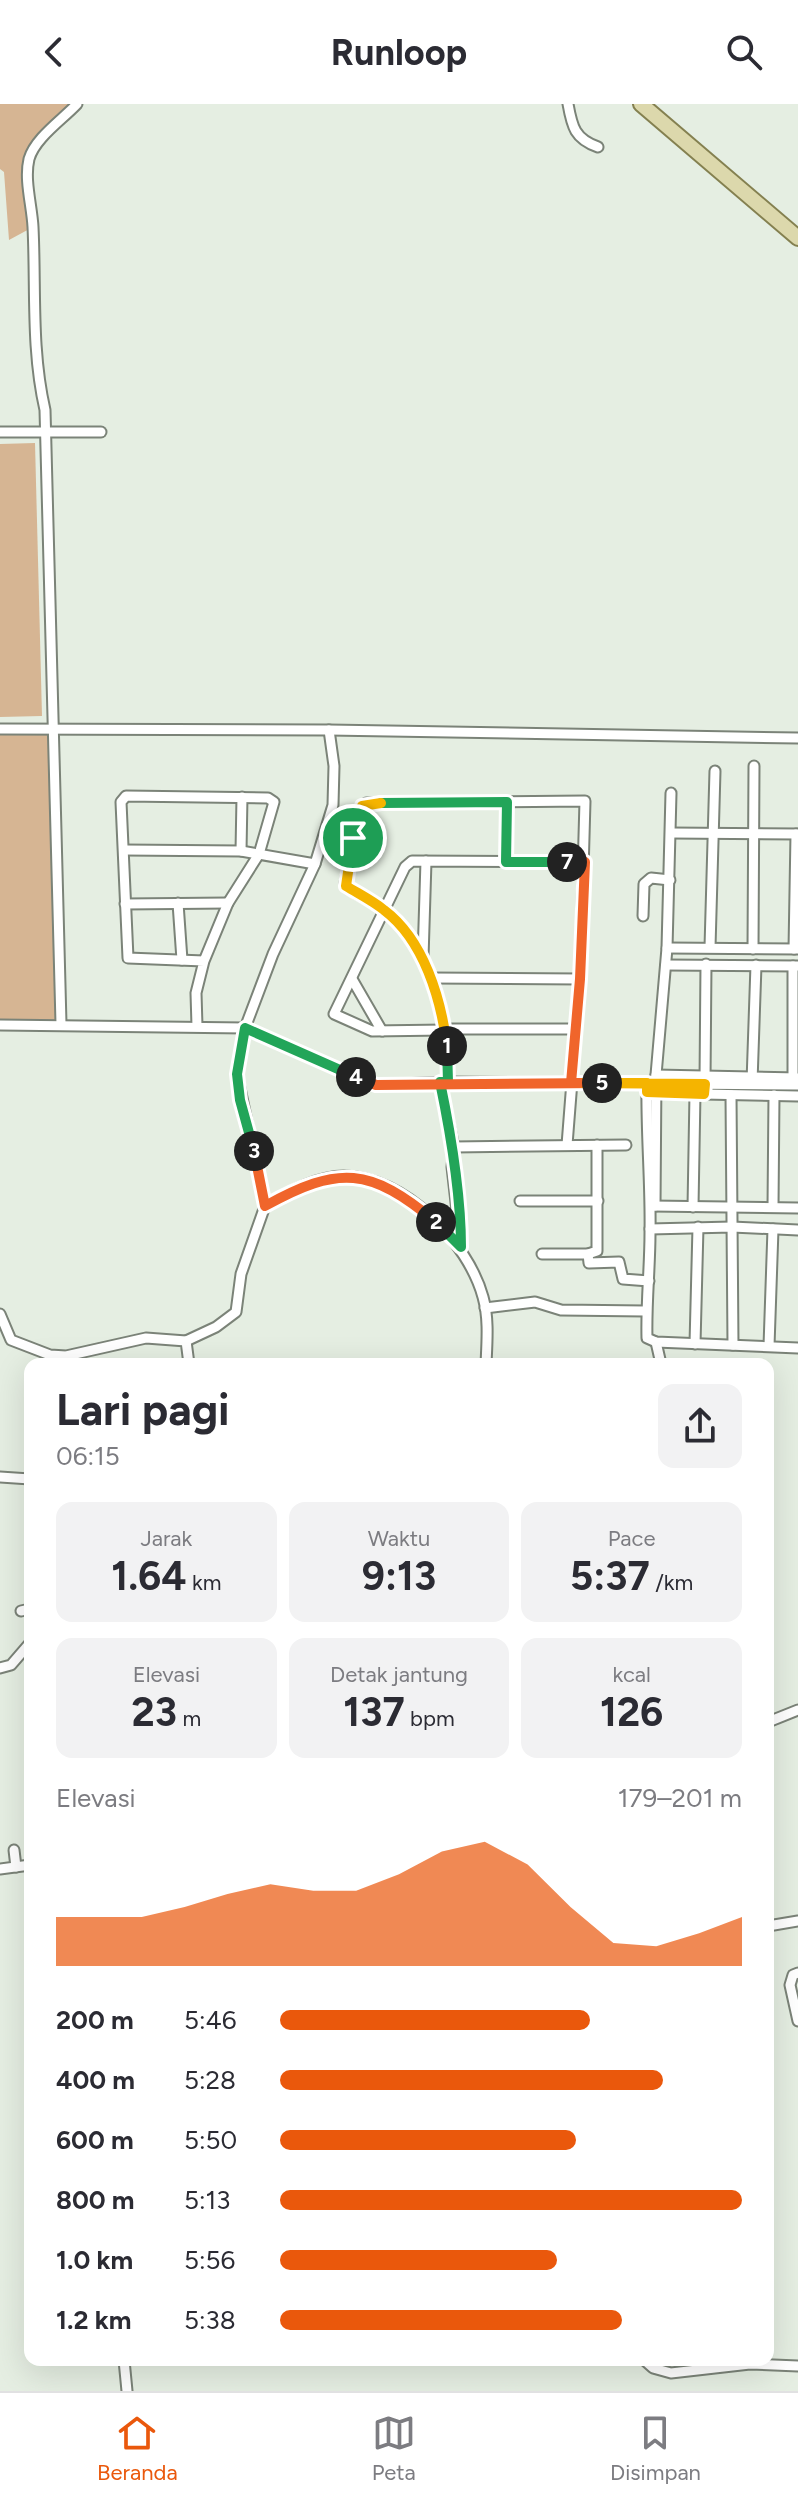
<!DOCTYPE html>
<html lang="id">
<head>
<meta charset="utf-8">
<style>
	:root { --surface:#fff; --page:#f2f2f3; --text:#2b2b33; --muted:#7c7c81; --line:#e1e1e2; --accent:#ea580c }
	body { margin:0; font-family:Figtree,sans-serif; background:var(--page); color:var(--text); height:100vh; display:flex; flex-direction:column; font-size:30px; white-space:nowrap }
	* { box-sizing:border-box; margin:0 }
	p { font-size:26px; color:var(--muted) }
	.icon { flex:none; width:44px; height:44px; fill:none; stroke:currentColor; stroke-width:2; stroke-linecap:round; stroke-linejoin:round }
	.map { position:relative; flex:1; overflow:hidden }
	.drawer { position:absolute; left:24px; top:1254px; width:750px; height:1008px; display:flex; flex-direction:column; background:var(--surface); border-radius:16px; box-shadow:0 8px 32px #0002 }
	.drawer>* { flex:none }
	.pin { position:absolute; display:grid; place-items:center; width:68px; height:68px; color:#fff; margin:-34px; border:4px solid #fff; border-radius:50%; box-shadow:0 2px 8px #0007 }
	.km { position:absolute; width:40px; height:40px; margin:-20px; border-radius:50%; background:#222; color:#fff; font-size:22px; line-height:40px; text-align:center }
	.round { display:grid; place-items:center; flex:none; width:84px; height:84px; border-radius:16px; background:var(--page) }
	.head { display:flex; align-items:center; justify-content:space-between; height:136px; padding:0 32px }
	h1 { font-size:44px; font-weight:700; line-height:60px }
	.stats { display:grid; grid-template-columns:repeat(3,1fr); gap:12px; height:136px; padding:8px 32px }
	.stats div { display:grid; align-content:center; border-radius:16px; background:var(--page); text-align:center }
	.stats b { font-size:40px; font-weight:700 }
	.stats small { font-size:22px; font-weight:400 }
	.stats p { font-size:22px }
	.chart { height:224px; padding:16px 32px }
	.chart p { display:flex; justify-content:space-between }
	.chart svg { width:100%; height:144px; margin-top:8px; fill:var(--accent); opacity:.7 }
	ul { padding:0 32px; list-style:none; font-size:26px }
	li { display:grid; grid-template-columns:128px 96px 1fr; align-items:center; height:60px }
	li i { height:20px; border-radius:10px; background:var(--accent) }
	header { display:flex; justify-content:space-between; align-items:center; height:104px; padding:0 32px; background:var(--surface); font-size:36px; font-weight:700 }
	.tab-bar { display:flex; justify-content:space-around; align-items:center; height:112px; border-top:2px solid var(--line); background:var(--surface); font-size:22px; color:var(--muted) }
	.tab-bar a { display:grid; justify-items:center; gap:4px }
	.tab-bar .selected { color:var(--accent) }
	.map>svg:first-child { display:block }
	.green { fill:#d6b593 }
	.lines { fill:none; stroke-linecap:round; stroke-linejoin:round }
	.minor-casing { stroke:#7b8378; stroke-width:13 }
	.primary-casing { stroke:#848050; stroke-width:18 }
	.minor { stroke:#fff; stroke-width:9 }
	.primary { stroke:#dcd8ac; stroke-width:14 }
	.split-1-casing { stroke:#fff; stroke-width:16 }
	.split-2-casing { stroke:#fff; stroke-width:16 }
	.split-3-casing { stroke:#fff; stroke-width:16 }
	.split-4-casing { stroke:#fff; stroke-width:16 }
	.split-5-casing { stroke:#fff; stroke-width:16 }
	.split-6-casing { stroke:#fff; stroke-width:16 }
	.split-7-casing { stroke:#fff; stroke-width:16 }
	.split-8-casing { stroke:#fff; stroke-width:16 }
	.split-9-casing { stroke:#fff; stroke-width:16 }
	.split-1 { stroke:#f5b400; stroke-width:10 }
	.split-2 { stroke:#22a559; stroke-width:10 }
	.split-3 { stroke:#f0652b; stroke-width:10 }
	.split-4 { stroke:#22a559; stroke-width:10 }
	.split-5 { stroke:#f0652b; stroke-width:10 }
	.split-6 { stroke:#f5b400; stroke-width:10 }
	.split-7 { stroke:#f0652b; stroke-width:10 }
	.split-8 { stroke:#22a559; stroke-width:10 }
	.split-9 { stroke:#f5b400; stroke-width:10 }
</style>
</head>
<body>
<header><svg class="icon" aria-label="back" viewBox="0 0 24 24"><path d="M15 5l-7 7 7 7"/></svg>Runloop<svg class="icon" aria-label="search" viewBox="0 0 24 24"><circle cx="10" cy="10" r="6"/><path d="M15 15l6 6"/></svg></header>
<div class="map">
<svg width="798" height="2287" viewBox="0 0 798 2287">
	<rect width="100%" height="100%" fill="#e5eee2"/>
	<g class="green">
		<path d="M0,0H76L29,53L33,123L9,136L4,68L0,65Z"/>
		<path d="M35,339L42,612L0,613V340Z"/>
		<path d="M50,629L60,919L0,921V630Z"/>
	</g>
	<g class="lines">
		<defs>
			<g id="minor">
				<path d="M568,0C572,23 575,35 598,43"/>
				<path d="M0,328H101"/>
				<path d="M0,625L329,626L798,634"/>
				<path d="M671,729L798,730"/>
				<path d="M124,746L241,747L315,760"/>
				<path d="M241,747L242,693"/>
				<path d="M506,758L507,698"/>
				<path d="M178,799L182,856"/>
				<path d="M125,800L228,799"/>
				<path d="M643,812L644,780L651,774L670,776"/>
				<path d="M710,843L715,667"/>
				<path d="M667,844L798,845"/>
				<path d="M753,845L754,662"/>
				<path d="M794,845L796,730"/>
				<path d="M423,854L426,757"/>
				<path d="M666,861L798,862"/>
				<path d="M431,874L580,875"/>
				<path d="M352,875L382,927"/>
				<path d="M61,920L45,306C31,245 36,184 33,123C32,102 24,76 29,55C35,34 62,16 77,0"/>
				<path d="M0,921L245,924L376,981L448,978L798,981"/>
				<path d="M197,922L196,889L204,857L228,799L259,750L274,698L268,694L126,692L121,698L128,854L204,857"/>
				<path d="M445,925H575"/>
				<path d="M445,926L372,927L334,910L405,763L412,757L585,758"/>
				<path d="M656,971L798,974"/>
				<path d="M793,974V862"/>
				<path d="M705,977L706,860"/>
				<path d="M440,978L454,1043L626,1041"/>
				<path d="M448,978C447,919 435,847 386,807C374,796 354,792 345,779L359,706L366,699L585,697L580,875L567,1041"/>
				<path d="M752,978L756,861"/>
				<path d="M647,979C646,1029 651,1079 650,1129C650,1164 646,1199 647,1234L656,1238L798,1244"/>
				<path d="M654,989L798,992"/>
				<path d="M731,991L733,1241"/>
				<path d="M454,1043L452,1063L461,1143"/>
				<path d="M520,1097H598"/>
				<path d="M265,1102C288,1089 316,1072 344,1072C404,1072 468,1138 483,1193C489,1214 487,1238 486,1260"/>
				<path d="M652,1102L798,1104"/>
				<path d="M655,1102L656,971L667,844L671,689"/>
				<path d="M693,1103L695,989"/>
				<path d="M773,1103L774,991"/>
				<path d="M650,1125L732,1123L798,1126"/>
				<path d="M542,1150H588L597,1147V1041"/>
				<path d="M588,1150L589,1159L619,1158L623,1175L649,1177"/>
				<path d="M485,1204L535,1198L561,1206L645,1207"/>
				<path d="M0,1210L11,1236L50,1251L66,1252L146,1234L186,1237L189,1260"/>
				<path d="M186,1237L216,1223L236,1208L241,1170L265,1102L237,970L245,924L273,850L315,760L333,701L334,662L329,626"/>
				<path d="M656,1238L661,1260"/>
				<path d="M695,1240L698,1123"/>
				<path d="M769,1242L773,1125"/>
				<path d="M0,1373L30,1375"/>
				<path d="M21,1507L30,1505"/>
				<path d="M0,1564L11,1561L30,1539"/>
				<path d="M768,1618L798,1606"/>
				<path d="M14,1746L16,1763"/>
				<path d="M0,1765L30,1761"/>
				<path d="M768,1822L798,1817"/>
				<path d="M798,1869L793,1871L790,1881L798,1917"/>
				<path d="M124,2256L127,2287"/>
				<path d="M644,2256L653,2264L671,2269L750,2260L798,2262"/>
			</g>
			<path id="primary" d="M641,0L798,134"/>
		</defs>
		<use href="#minor" class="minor-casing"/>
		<use href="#primary" class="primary-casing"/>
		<use href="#minor" class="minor"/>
		<use href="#primary" class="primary"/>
	</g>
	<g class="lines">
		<defs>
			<path id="split-1" d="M353,734L346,782C359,790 373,797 384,806C424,836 441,895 447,942"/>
			<path id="split-2" d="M436,1118L461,1143C461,1089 451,1031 440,978H448L447,942"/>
			<path id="split-3" d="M254,1047L265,1102C339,1061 370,1063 436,1118"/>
			<path id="split-4" d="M254,1047L240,996L237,970L245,924L356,973"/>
			<path id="split-5" d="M356,973L376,981L602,979"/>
			<path id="split-6" d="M580,979L705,980L704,990L647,988V979H602"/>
			<path id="split-7" d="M567,758H585L580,875L571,979H580"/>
			<path id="split-8" d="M381,699L507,698L506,758H567"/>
			<path id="split-9" d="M353,734L362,702L381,699"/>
		</defs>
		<use href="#split-1" class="split-1-casing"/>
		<use href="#split-2" class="split-2-casing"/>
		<use href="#split-3" class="split-3-casing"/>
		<use href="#split-4" class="split-4-casing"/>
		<use href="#split-5" class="split-5-casing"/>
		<use href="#split-6" class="split-6-casing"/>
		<use href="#split-7" class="split-7-casing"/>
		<use href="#split-8" class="split-8-casing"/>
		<use href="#split-9" class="split-9-casing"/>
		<use href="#split-1" class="split-1"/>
		<use href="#split-2" class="split-2"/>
		<use href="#split-3" class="split-3"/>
		<use href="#split-4" class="split-4"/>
		<use href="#split-5" class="split-5"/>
		<use href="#split-6" class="split-6"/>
		<use href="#split-7" class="split-7"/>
		<use href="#split-8" class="split-8"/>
		<use href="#split-9" class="split-9"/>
	</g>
</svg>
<div class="pin" style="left:353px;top:734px;background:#1e9e55"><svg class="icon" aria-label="arrive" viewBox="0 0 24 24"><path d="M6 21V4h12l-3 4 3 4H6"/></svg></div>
<b class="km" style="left:447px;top:942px">1</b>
<b class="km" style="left:436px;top:1118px">2</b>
<b class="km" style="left:254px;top:1047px">3</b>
<b class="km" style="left:356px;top:973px">4</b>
<b class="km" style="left:602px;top:979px">5</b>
<b class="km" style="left:567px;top:758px">7</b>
<section class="drawer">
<div class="head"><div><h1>Lari pagi</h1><p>06:15</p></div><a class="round"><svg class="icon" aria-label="share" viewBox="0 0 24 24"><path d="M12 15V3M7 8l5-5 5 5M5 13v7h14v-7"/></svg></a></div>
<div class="stats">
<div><p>Jarak</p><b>1.64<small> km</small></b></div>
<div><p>Waktu</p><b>9:13</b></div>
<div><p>Pace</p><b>5:37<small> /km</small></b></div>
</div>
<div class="stats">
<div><p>Elevasi</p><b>23<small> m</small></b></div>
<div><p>Detak jantung</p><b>137<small> bpm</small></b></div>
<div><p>kcal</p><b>126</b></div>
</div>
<div class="chart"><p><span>Elevasi</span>179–201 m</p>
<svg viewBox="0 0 160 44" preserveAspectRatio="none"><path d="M0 44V29L10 29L20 29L30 26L40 22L50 19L60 21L70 21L80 16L90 9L100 6L110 13L120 26L130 37L140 38L150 34L160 29V44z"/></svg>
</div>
<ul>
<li><b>200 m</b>5:46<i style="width:67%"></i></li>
<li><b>400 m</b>5:28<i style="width:83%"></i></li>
<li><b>600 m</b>5:50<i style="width:64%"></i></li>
<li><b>800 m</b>5:13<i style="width:100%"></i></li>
<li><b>1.0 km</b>5:56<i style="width:60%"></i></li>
<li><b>1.2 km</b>5:38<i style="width:74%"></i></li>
</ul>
</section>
</div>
<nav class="tab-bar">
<a class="selected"><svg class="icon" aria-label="home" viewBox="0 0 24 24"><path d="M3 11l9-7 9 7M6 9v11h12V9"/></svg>Beranda</a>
<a><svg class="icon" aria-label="map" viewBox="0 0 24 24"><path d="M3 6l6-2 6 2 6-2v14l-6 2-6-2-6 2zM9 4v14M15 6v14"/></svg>Peta</a>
<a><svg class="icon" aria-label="saved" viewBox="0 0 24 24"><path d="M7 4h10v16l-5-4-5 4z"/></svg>Disimpan</a>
</nav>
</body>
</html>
